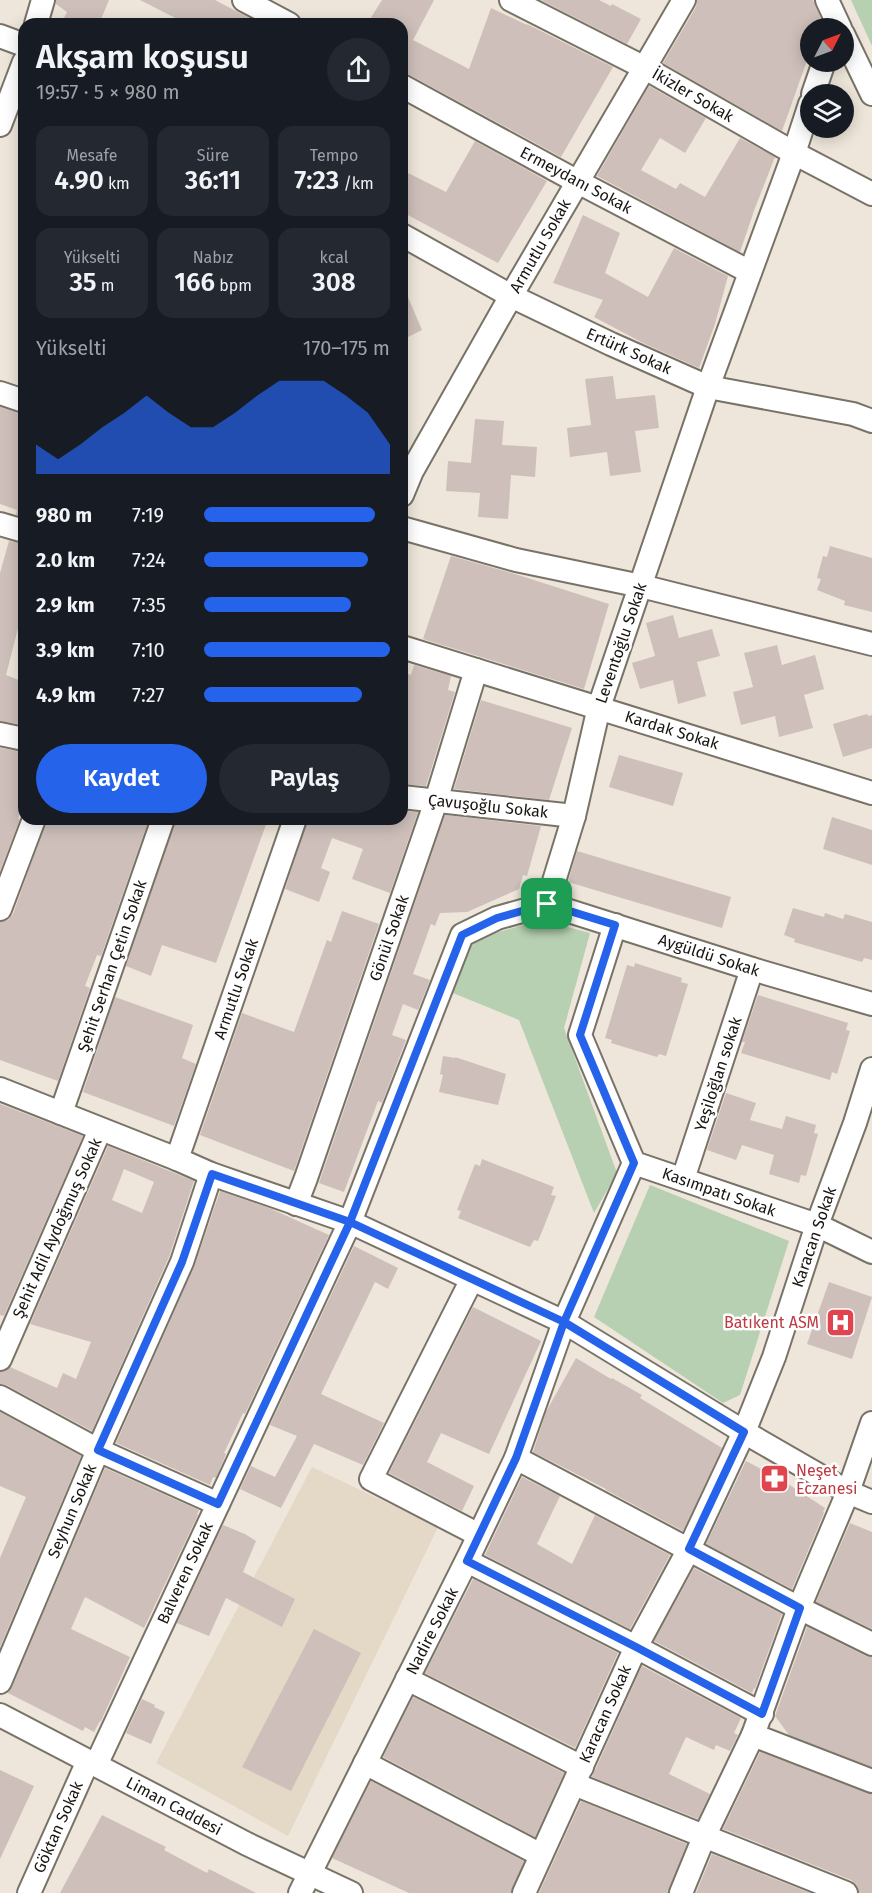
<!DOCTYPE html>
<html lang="tr">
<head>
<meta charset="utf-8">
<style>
	:root { --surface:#171b24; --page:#242831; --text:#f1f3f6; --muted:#9ea1a6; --accent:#2563eb }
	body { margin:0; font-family:"Fira Sans",sans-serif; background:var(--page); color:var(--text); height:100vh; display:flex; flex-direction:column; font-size:22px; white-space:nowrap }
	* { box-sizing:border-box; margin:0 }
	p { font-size:20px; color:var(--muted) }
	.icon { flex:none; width:33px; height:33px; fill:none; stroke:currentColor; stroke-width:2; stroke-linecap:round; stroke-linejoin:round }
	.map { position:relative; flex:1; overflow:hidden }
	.side { position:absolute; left:18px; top:18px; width:390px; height:807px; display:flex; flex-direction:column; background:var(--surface); border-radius:18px; box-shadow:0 3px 15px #0003 }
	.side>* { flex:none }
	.needle { width:39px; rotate:48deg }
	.controls { position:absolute; left:800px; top:18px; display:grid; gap:12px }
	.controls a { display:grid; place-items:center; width:54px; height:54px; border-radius:50%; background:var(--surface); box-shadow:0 3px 15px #0003; font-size:30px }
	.pin { position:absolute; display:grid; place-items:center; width:51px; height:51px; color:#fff; margin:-26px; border-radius:12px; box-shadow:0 3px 9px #0006 }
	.round { display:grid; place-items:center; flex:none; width:63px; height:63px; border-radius:32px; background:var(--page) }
	.head { display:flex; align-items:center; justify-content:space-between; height:102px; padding:0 18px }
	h1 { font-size:33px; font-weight:600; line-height:45px }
	.metrics { display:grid; grid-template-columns:repeat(3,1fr); gap:9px; height:102px; padding:6px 18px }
	.metrics div { display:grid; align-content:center; border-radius:15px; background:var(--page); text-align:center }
	.metrics b { font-size:26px; font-weight:600 }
	.metrics small { font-size:16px; font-weight:400 }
	.metrics p { font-size:16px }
	.chart { height:168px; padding:12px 18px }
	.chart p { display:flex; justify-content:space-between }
	.chart svg { width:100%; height:108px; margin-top:6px; fill:var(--accent); opacity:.7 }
	.button { display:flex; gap:12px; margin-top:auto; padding:12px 18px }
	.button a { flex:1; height:69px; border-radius:36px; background:var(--accent); color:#fff; font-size:24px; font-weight:600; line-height:69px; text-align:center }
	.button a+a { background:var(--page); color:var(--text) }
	ul { padding:0 18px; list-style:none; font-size:20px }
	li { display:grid; grid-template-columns:96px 72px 1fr; align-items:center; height:45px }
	li i { height:15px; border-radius:8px; background:var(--accent) }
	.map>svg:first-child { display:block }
	.built { fill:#e4d9c6 }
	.green { fill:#b7d0b1 }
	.building { fill:#cebfba; fill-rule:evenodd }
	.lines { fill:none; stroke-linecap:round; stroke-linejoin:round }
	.minor-casing { stroke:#797367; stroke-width:26 }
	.minor { stroke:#fff; stroke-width:22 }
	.route-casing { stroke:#fff; stroke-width:12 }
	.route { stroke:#2563eb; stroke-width:8 }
	.labels { text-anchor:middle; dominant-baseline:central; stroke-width:5; stroke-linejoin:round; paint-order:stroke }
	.street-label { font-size:16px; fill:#181511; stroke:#fff }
	.health-label { font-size:16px; fill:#be3a42; stroke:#fff; text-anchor:end }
</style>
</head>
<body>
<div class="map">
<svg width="872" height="1893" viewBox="0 0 872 1893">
	<rect width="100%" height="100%" fill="#eee6da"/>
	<path class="built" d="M312,1467L438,1527L288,1836L156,1763Z"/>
	<g class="green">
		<path d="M851,0H872V46Z"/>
		<path d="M541,920L590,933L564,1028L617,1173L594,1213L519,1020L448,991L470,940Z"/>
		<path d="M650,1185L789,1241L740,1395L723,1403L594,1317Z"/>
	</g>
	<g class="building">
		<path d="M56,0H109L99,24H61L67,12L56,4Z"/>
		<path d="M140,0H215L260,24H187Z"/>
		<path d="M382,0H434L413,40L469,69L491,8L527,25V24L613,67L561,157L408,74L402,73V24H367Z"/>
		<path d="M541,0H599L611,6L612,4L641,19L627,44Z"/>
		<path d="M697,0H813L821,19L818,28H810V52L782,131L663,63L696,7Z"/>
		<path d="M649,86L706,118L685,153L660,138L641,170L676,189L680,183L705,197L740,138L775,157L755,208L740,252L597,176Z"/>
		<path d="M475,141L547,181L498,263L402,212V170L446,192Z"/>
		<path d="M583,215L620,233L605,273L648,297L674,248L728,276L715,324L699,368L643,343L594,317L603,300L553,283Z"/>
		<path d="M402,283L422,330L402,340Z"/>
		<path d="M613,376L616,399L655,395L659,428L635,431L641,472L610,476L607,452L570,457L567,428L591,425L585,379Z"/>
		<path d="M0,407L24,414V517L16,515L17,510L0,504Z"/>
		<path d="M475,419L504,421L502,445L537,447L535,477L511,475L508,519L478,517L480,493L446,491L448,461L471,463Z"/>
		<path d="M9,541L24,544V605L6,675L24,682V725L0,721V573Z"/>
		<path d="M830,546L872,558V612L844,605L845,601L817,590L821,579L817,578L823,556L827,557Z"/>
		<path d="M451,556L515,574L609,604L584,689L423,639Z"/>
		<path d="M673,615L679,638L712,629L720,656L697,662L706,696L678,704L673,680L640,689L632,663L655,656L646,623Z"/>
		<path d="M777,645L782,665L815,655L824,689L804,695L813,728L779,737L775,716L741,725L733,692L753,687L744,653Z"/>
		<path d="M414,665L451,676L448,690L455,692L426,786L402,784V671L411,675Z"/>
		<path d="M481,700L572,728L549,800L454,789Z"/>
		<path d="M867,714L868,716L872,715V748L843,757L833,724Z"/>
		<path d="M0,748L24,752V802L18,819H20L0,871Z"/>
		<path d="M619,755L683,773L673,806L609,787Z"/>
		<path d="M402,811L418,812L390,893L352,879L363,849L332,838L321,868L330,872L319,902L285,889L308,819H402Z"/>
		<path d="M445,815L541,826L527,876L523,875L519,889L467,912L440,913L435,926L431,924L413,974L430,980L418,1010L403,1004L392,1035L406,1040L382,1103L378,1101L344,1192L319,1183Z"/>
		<path d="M832,817L872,830V865L823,849Z"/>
		<path d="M47,819H149L101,956L97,955L85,986L90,988L58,1081L0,1060V922L8,920L13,914Z"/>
		<path d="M176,819H268L216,963L162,945L151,976L126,966Z"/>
		<path d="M577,851L731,897L722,928L568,882Z"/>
		<path d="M793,908L824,917L825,913L843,919L845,914L872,922V960L864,958L862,962L794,942L795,939L784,935Z"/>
		<path d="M342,911L379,924L294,1171L200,1135L242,1013L294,1032L327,940L331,942Z"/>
		<path d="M635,963L682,978L681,982L688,984L666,1056L659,1054L657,1057L611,1043L612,1040L605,1038L627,965L634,967Z"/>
		<path d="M758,995L848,1023L846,1030L850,1031L837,1074L832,1072L830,1080L741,1053L745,1042H742Z"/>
		<path d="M115,997L193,1025L182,1058L196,1064L174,1126L83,1092Z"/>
		<path d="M443,1056L455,1058V1057L506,1074L498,1105L439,1092L443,1075L440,1074Z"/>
		<path d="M726,1093L756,1103L750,1120L782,1129L786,1116L816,1125L814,1133L818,1134L806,1176L801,1175L799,1183L769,1174L774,1155L742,1145L736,1160L707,1150Z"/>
		<path d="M0,1104L83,1136L4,1316L0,1315Z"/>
		<path d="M108,1146L194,1181L169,1257L92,1431L6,1385L0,1384V1372L10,1367L57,1388L63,1373L76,1379L91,1342L30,1324ZM124,1169L154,1182L142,1213L112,1200Z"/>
		<path d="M482,1159L554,1187L551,1195L556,1196L543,1229L538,1241L534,1240L530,1247L458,1218L461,1211L457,1210L475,1164L480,1166Z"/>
		<path d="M220,1191L269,1208L329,1235L245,1414L243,1413L224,1453L226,1454L216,1478L213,1477L210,1485L116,1443L194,1267Z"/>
		<path d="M354,1246L398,1268L388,1289L375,1282L321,1394L384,1423L363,1465L314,1444L281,1508L240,1489L251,1466L275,1477L297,1436L270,1425Z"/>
		<path d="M829,1282L872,1297L852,1359L807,1344Z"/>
		<path d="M473,1307L541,1341L489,1454L441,1433L427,1462L474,1486L462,1511L389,1473Z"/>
		<path d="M576,1358L611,1379L612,1378L642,1395L640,1398L722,1448L683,1531L606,1490V1489L533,1452L546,1412Z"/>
		<path d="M0,1412L81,1456L0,1647V1558L26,1497L0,1486Z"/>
		<path d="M746,1461L782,1480L825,1508L823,1512L824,1513L792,1589L706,1544Z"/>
		<path d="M105,1468L199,1510L197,1514L198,1515L144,1628L85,1597L71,1629L130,1657L101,1721H100L94,1732L85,1727L83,1731L8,1693L12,1687Z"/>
		<path d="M522,1477L560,1496L537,1544L572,1564L595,1515L670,1555L630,1629L485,1555Z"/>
		<path d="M850,1523L872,1532V1629L816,1602Z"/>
		<path d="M223,1525L245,1534L256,1541L243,1572L295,1599L282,1627L226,1598L209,1636L177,1623Z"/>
		<path d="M694,1568L782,1614L755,1689L754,1688L752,1693L654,1641Z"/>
		<path d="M473,1579L618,1653L575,1748L425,1673Z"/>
		<path d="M807,1627L866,1656L872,1657V1767L789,1735L775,1716Z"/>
		<path d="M314,1629L361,1653L291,1791L242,1767Z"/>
		<path d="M642,1666L741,1718L734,1733L738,1735L730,1751L716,1745L714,1750L686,1737L669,1774L710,1794L698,1819L592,1777Z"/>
		<path d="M413,1697L564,1773L535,1837L383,1757Z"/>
		<path d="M142,1699L155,1705L154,1707L165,1712L151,1744L126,1733Z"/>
		<path d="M760,1752L872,1794V1893H859L857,1885L851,1880L723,1829Z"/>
		<path d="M0,1770L34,1786L0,1859Z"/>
		<path d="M371,1781L524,1861L511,1893H409L332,1858Z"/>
		<path d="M581,1801L687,1844L668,1893H539Z"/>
		<path d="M102,1815L166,1847L164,1850L207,1873L209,1869L256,1893H60Z"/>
		<path d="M712,1854L810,1893H696Z"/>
	</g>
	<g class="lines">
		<defs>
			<g id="minor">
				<path d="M244,0L289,24"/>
				<path d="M511,0L645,68L794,153L872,194"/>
				<path d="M827,0L840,28"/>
				<path d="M36,24L43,0"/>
				<path d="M843,34L872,94"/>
				<path d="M0,36L24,45"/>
				<path d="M402,86L578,182L750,272"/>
				<path d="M813,94L824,62"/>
				<path d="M0,125L24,62"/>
				<path d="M402,235L511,296L611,344L708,387L853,414L872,421"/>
				<path d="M0,393L24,401"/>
				<path d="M402,495L412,471L511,296L684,0"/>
				<path d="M0,524L24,531"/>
				<path d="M402,528L516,560L641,586L872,644"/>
				<path d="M402,647L872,793"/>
				<path d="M0,734L24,739"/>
				<path d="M402,797L574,816"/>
				<path d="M547,904L574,816L599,707L708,387L794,153L810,104"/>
				<path d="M547,904L752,969L872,1004"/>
				<path d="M0,909L34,819"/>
				<path d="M615,925L580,1035L634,1163L817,1225L872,1252"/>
				<path d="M0,1089L177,1159L211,1174L350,1222L564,1322L744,1432L848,1492L872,1502"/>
				<path d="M61,1113L163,819"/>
				<path d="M177,1159L295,819"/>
				<path d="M683,1179L752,969"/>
				<path d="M296,1204L306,1178L436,801L476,670"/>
				<path d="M472,1279L371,1479L479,1535"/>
				<path d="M0,1359L100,1130"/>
				<path d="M0,1397L98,1450L218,1504"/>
				<path d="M516,1458L799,1608L872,1644"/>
				<path d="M467,1561L636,1647L762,1714"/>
				<path d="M407,1679L582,1767"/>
				<path d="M0,1682L98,1450L182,1262L211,1174"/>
				<path d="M0,1715L247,1844L351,1893"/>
				<path d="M753,1735L872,1781"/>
				<path d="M365,1763L541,1855"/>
				<path d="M96,1765L350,1222L462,935L497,918L547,904"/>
				<path d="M574,1784L846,1893"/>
				<path d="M29,1893L88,1761"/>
				<path d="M300,1893L470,1554L516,1458L564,1322L634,1163"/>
				<path d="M524,1893L636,1647L689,1549L744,1432L774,1357L817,1225L855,1123L872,1069"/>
				<path d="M681,1893L704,1837L753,1735L799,1608L848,1492L872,1423"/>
			</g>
		</defs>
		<use href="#minor" class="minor-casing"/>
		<use href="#minor" class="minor"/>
	</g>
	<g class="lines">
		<defs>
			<path id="route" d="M547,904L497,918L462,935L350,1222L212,1174L182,1262L98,1450L218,1504L350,1222L564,1322L744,1432L689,1549L800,1608L762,1714L636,1647L467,1561L516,1458L564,1322L634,1163L580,1035L615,925L547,904"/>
		</defs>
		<use href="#route" class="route-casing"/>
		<use href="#route" class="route"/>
	</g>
	<defs>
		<symbol id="hospital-square" viewBox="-11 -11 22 22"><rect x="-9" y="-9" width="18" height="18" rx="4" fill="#e0444e" stroke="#fff"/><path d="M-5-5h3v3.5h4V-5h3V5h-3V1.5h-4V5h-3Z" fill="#fff"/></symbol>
		<symbol id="pharmacy-square" viewBox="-11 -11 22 22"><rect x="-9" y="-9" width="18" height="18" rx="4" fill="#e0444e" stroke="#fff"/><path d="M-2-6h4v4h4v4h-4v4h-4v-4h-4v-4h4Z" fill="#fff"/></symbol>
	</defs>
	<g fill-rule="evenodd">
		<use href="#hospital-square" x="824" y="1306" width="33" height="33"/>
		<use href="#pharmacy-square" x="758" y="1462" width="33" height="33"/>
	</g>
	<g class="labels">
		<g class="street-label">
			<text transform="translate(693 95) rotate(30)">İkizler Sokak</text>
			<text transform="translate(576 180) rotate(28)">Ermeydanı Sokak</text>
			<text transform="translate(540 246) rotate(-60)">Armutlu Sokak</text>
			<text transform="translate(629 351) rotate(24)">Ertürk Sokak</text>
			<text transform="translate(621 643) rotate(-71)">Leventoğlu Sokak</text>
			<text transform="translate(672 730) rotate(17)">Kardak Sokak</text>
			<text transform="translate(488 806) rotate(6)">Çavuşoğlu Sokak</text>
			<text transform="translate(389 938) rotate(-71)">Gönül Sokak</text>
			<text transform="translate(709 955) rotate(18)">Aygüldü Sokak</text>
			<text transform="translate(112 966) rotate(-71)">Şehit Serhan Çetin Sokak</text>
			<text transform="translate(236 989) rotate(-71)">Armutlu Sokak</text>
			<text transform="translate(718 1074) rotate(-72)">Yeşiloğlan sokak</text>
			<text transform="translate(719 1192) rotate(19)">Kasımpatı Sokak</text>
			<text transform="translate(57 1228) rotate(-66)">Şehit Adil Aydoğmuş Sokak</text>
			<text transform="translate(814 1237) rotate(-71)">Karacan Sokak</text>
			<text transform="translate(72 1511) rotate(-67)">Seyhun Sokak</text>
			<text transform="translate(185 1573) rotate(-65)">Balveren Sokak</text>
			<text transform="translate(432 1631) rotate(-63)">Nadire Sokak</text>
			<text transform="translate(605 1714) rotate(-66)">Karacan Sokak</text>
			<text transform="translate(174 1806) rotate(28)">Liman Caddesi</text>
			<text transform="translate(58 1827) rotate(-66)">Göktan Sokak</text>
		</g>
		<g class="health-label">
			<text x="819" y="1322">Batıkent ASM</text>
			<text x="796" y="1470" text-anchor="start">Neşet<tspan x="796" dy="18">Eczanesi</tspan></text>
		</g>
	</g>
</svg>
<div class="controls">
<a><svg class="needle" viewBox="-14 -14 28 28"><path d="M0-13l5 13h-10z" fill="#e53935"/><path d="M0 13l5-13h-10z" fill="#9ea1a6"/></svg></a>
<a><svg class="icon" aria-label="layers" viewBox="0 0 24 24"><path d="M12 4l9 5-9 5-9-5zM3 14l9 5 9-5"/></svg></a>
</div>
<div class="pin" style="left:547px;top:904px;background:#1e9e55"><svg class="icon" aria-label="arrive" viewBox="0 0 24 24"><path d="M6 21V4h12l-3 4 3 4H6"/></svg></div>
<section class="side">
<div class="head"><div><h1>Akşam koşusu</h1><p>19:57 · 5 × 980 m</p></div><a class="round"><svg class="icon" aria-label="share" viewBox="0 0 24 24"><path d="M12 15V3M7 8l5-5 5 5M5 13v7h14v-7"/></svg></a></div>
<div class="metrics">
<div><p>Mesafe</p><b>4.90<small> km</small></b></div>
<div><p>Süre</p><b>36:11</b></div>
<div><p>Tempo</p><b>7:23<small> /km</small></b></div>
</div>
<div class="metrics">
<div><p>Yükselti</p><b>35<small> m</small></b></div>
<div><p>Nabız</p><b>166<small> bpm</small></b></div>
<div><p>kcal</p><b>308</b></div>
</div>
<div class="chart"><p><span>Yükselti</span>170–175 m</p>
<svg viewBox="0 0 160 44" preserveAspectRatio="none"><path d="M0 44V32L10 38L20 32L30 25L40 19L50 12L60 19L70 25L80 25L90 19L100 12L110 6L120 6L130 6L140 12L150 19L160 32V44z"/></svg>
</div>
<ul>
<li><b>980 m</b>7:19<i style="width:92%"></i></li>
<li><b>2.0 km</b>7:24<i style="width:88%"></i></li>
<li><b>2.9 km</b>7:35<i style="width:79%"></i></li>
<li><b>3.9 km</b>7:10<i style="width:100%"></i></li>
<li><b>4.9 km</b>7:27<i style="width:85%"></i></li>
</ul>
<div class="button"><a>Kaydet</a><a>Paylaş</a></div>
</section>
</div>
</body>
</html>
